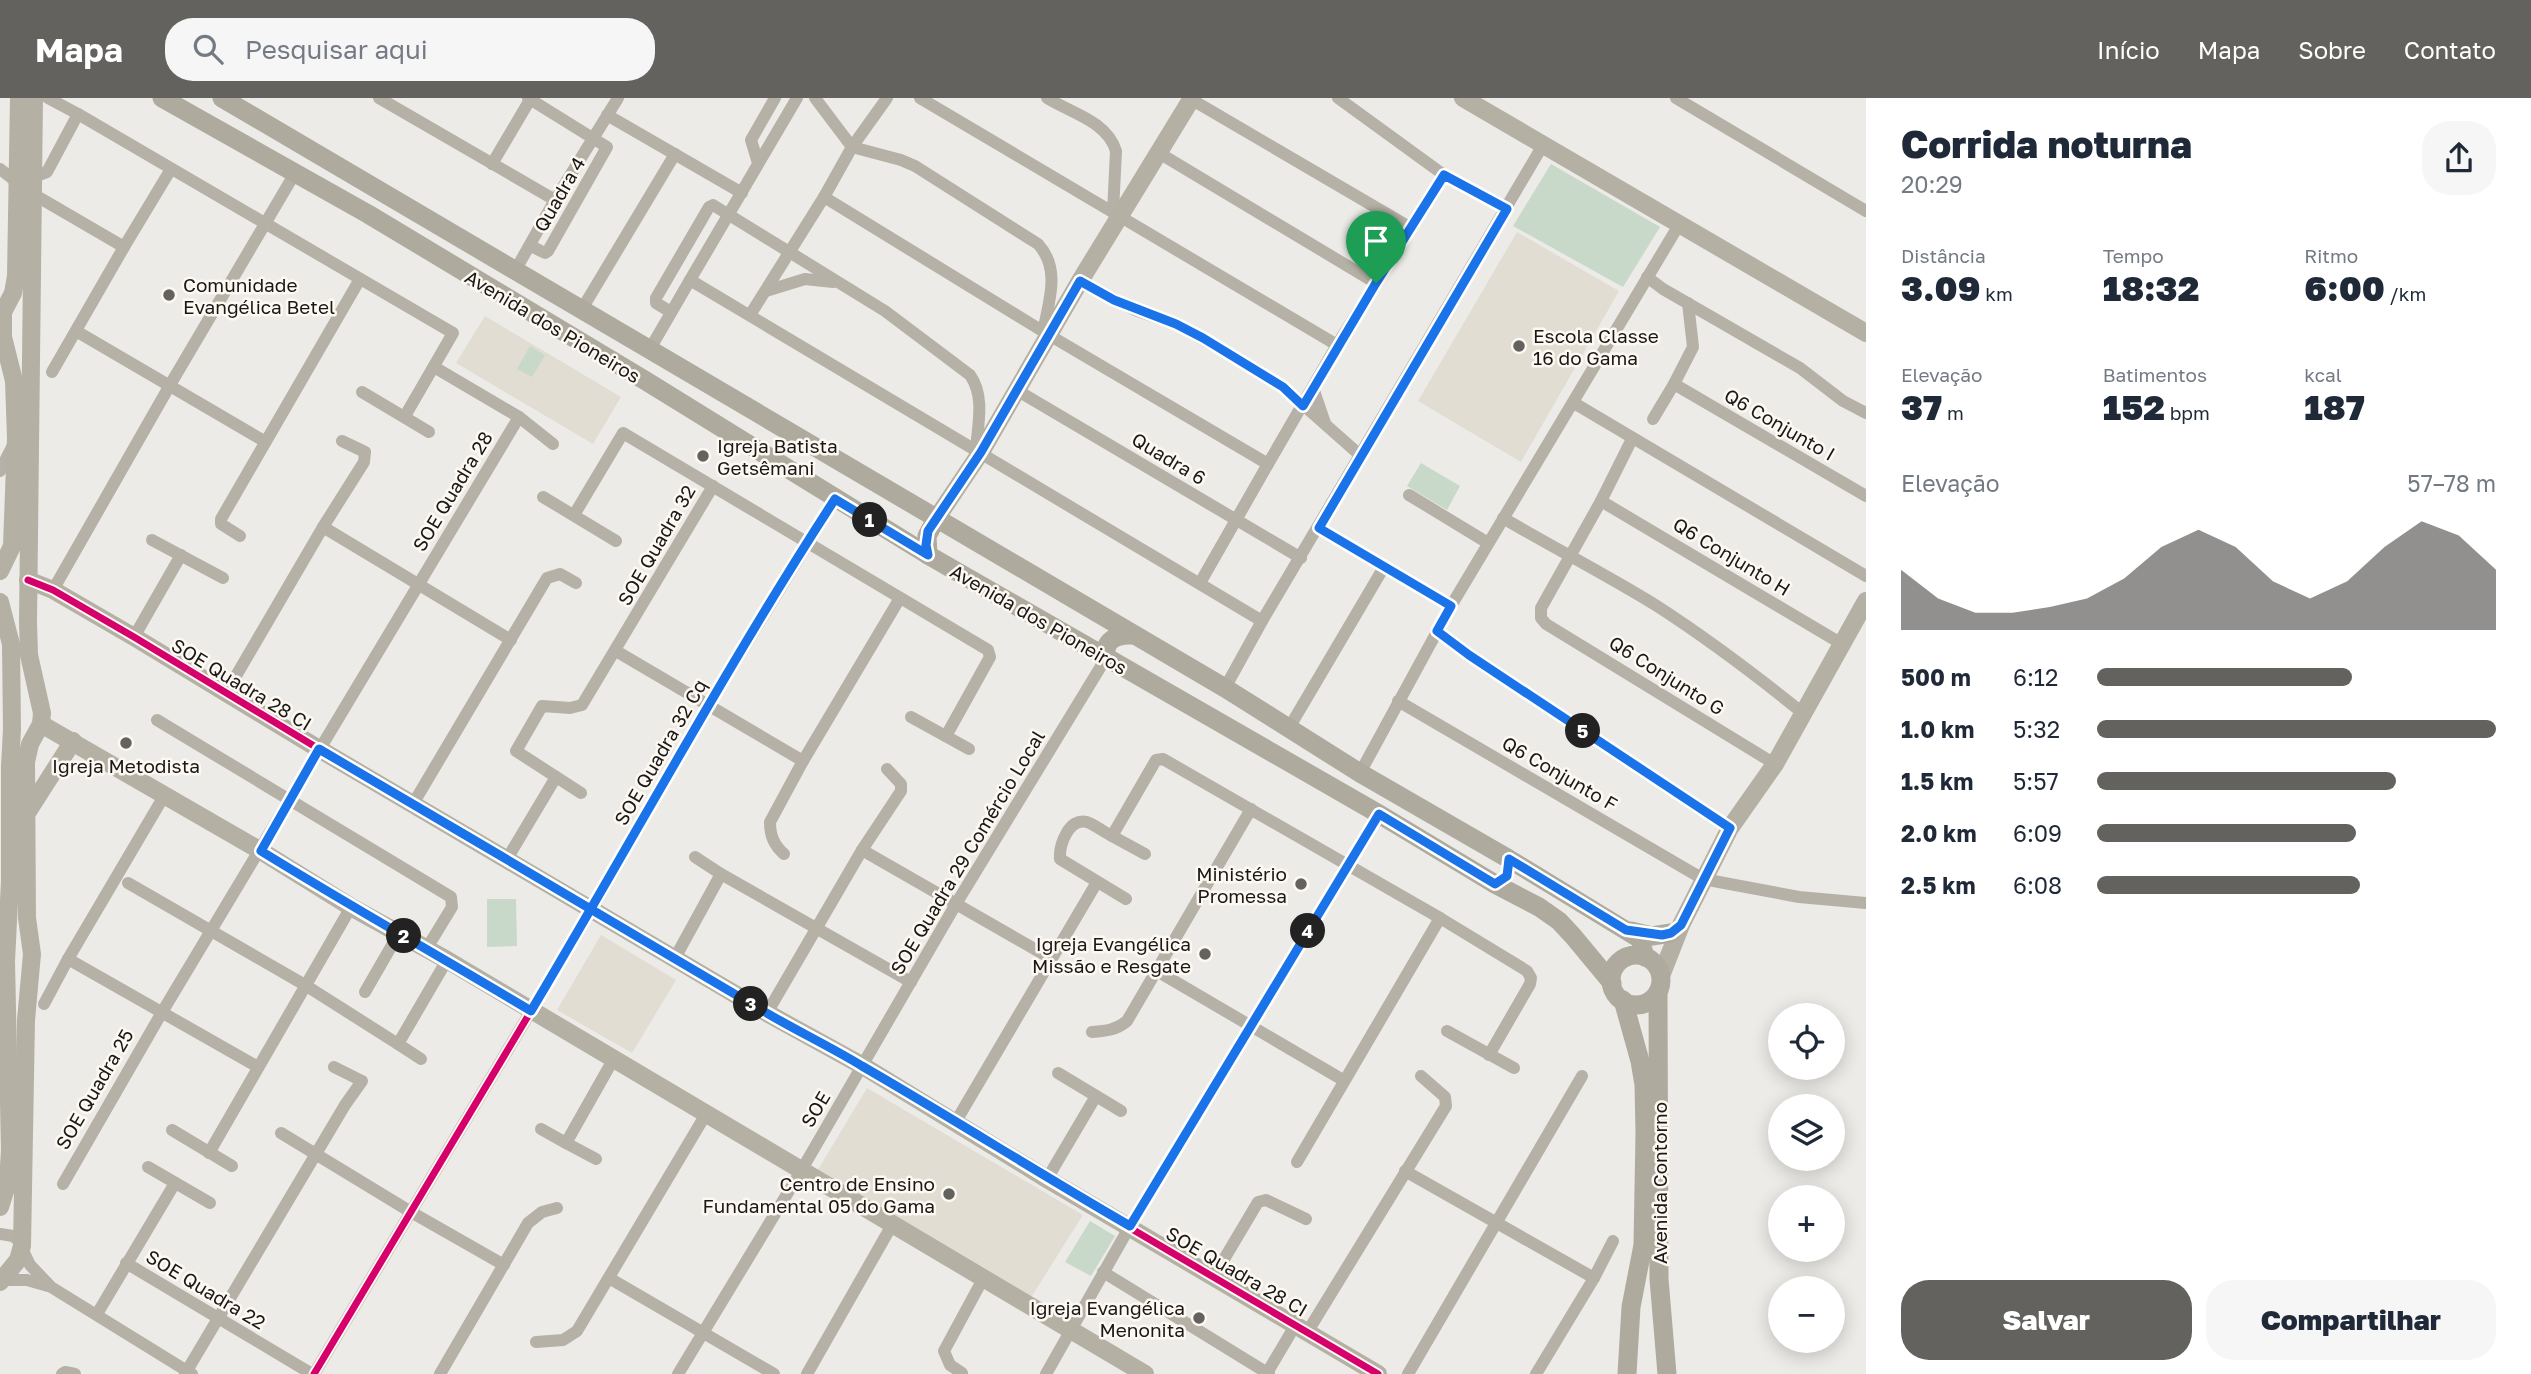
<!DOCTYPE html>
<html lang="pt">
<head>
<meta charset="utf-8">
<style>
	:root { --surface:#fff; --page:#f6f6f7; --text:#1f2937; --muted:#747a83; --accent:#63625f }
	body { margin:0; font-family:"Golos Text",sans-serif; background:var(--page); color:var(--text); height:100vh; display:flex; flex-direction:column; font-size:26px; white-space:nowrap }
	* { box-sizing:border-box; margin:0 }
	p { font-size:23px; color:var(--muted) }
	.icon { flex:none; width:38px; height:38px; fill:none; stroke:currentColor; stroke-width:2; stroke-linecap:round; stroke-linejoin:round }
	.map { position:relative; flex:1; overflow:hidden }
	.side { display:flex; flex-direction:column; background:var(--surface); width:665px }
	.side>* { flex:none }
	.controls { position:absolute; left:1768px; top:905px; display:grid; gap:14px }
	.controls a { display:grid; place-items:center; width:77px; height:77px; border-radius:50%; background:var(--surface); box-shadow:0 4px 18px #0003; font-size:35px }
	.pin { position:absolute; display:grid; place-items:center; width:60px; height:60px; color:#fff; margin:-72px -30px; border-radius:50% 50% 50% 0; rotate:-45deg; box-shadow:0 0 7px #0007 }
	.pin .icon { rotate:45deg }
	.km { position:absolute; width:35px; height:35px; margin:-18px; border-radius:50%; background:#222; color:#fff; font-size:19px; line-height:35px; text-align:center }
	.round { display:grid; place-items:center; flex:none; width:74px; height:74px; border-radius:28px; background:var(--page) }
	.summary { display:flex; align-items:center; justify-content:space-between; height:119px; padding:0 35px }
	h1 { font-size:38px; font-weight:800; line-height:52px }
	.stats { display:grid; grid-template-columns:repeat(3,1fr); gap:10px; height:119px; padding:7px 35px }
	.stats div { display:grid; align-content:center }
	.stats b { font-size:35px; font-weight:800 }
	.stats small { font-size:19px; font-weight:400 }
	.stats p { font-size:19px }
	.chart { height:196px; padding:14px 35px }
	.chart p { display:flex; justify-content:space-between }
	.chart svg { width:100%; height:126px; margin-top:7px; fill:var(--accent); opacity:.7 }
	.cta { display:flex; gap:14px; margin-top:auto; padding:14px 35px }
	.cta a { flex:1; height:80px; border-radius:28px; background:var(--accent); color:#fff; font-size:28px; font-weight:800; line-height:80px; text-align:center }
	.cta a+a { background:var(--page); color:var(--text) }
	ul { padding:0 35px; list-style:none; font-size:23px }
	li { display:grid; grid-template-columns:112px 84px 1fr; align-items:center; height:52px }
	li i { height:18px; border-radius:9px; background:var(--accent) }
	header { display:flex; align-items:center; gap:42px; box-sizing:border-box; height:98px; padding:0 35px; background:var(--accent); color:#fff }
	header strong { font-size:33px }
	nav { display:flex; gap:38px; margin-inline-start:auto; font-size:24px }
	.search { width:490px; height:63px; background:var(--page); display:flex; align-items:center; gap:18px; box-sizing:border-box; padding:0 24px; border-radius:28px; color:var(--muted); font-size:26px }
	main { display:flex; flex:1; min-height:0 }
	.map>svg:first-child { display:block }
	.built { fill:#e1ddd3 }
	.green { fill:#c8d9c9 }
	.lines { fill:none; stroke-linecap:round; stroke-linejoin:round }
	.street { stroke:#b6b1a6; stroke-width:12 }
	.secondary { stroke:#b5b0a4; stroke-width:18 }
	.primary { stroke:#afaa9e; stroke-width:19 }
	.cycleway-casing { stroke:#fdf9f2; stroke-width:11 }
	.cycleway { stroke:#d6006c; stroke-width:7 }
	.route-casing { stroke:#fff; stroke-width:14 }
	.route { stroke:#1a73e8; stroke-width:9 }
	.poi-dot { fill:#63625f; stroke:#fdf9f2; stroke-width:2.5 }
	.labels { text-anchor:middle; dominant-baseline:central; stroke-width:5; stroke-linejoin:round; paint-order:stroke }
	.street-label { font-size:19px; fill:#191816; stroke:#fdf9f2 }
	.poi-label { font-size:19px; fill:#191816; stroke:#fdf9f2; text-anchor:end }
</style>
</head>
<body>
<header>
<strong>Mapa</strong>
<div class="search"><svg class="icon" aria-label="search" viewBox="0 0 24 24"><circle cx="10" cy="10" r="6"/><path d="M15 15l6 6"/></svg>Pesquisar aqui</div>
<nav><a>Início</a><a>Mapa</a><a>Sobre</a><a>Contato</a></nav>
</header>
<main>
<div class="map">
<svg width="1866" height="1276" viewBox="0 0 1866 1276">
	<rect width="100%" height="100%" fill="#ecebe7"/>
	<g class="built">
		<path d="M1517,134L1619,193L1521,364L1418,303Z"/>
		<path d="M485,218L621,299L593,346L456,265Z"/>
		<path d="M601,837L676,882L632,955L557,912Z"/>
		<path d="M867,990L1083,1117L1030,1201L816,1075Z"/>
	</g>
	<g class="green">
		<path d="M1551,66L1660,129L1623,189L1513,128Z"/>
		<path d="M530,248L545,257L532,279L517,271Z"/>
		<path d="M1421,365L1460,388L1447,412L1407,388Z"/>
		<path d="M487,801H516L517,848L487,849Z"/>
		<path d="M1090,1123L1115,1138L1091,1178L1065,1164Z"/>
	</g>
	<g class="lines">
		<g class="street">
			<path d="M48,0L78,16"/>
			<path d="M379,0L555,102"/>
			<path d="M528,0L607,49L548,153L545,155L531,148"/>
			<path d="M815,0L852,49L901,62L915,68L1038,146C1061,171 1049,203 1043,234"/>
			<path d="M920,0L1337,247L1268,366"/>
			<path d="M1047,0C1071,15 1107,23 1116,53L1113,114"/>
			<path d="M1189,0L1411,130"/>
			<path d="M1338,0L1444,77L1507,111"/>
			<path d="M1676,0L1866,113"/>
			<path d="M607,17L742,95"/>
			<path d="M1159,55L1376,185"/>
			<path d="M758,65L751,42L775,0"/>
			<path d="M492,66L531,0"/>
			<path d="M0,71L18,85"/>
			<path d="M33,79L47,74L78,16L453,235L405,318"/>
			<path d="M33,96L124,149L171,71"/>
			<path d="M824,99L852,49L887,0"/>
			<path d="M515,173L555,102L618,0"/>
			<path d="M1647,179L1663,191L1800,270L1843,303L1866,315"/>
			<path d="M690,182L797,0"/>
			<path d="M1080,183L1135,212L1176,226L1257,272L1283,289L1361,358"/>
			<path d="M766,193L805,181L833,184"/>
			<path d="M582,211L675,56"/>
			<path d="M671,214L656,205V200L709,109L713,107L885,213L970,277C985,298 978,326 976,351"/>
			<path d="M750,217L824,99L1049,237L1268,366L1200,485"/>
			<path d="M76,233L264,343"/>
			<path d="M1337,247L1444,77"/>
			<path d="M650,251L690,182L1262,523"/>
			<path d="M434,269L519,319L553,346"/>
			<path d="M52,274L124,149"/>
			<path d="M1674,286L1866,398"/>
			<path d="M1313,290L1325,325"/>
			<path d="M1018,293L1301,460"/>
			<path d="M362,294L429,334"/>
			<path d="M1574,305L1866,478"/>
			<path d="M1653,321L1674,286L1693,249L1688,205"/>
			<path d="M1632,341L1601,403L1541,510V520L1546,526L1775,666"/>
			<path d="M0,373L13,347"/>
			<path d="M1409,397L1488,445"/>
			<path d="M543,399L616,443"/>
			<path d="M1601,403L1842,546"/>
			<path d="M574,417L623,335L988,552L990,559L946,638"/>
			<path d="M1503,420C1554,450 1607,477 1657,508C1708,541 1757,578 1804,616"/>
			<path d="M323,429L511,542"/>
			<path d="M1319,430L1451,508"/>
			<path d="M240,438L221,426V421L360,181"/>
			<path d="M152,442L223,480"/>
			<path d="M53,492L170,287L295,75"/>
			<path d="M1437,533L1470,557L1730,730"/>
			<path d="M134,539L181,457"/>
			<path d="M616,553L803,663"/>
			<path d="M1225,590L1262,523L1543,47"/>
			<path d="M226,595L323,429L364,364L365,354L342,343"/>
			<path d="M1398,603L1703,781L1799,799L1866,805"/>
			<path d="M911,619L969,651"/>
			<path d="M157,622L451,799L452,809L427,850"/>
			<path d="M1289,630L1384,469"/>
			<path d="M1360,675L1451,508L1680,125"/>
			<path d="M581,695L516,653L542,608L570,610L582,607L713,388"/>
			<path d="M413,706L547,480L560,476L576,485"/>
			<path d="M1112,738L1145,756"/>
			<path d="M862,752L1052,861"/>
			<path d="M784,756C774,747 770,738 770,724L803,663L900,500"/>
			<path d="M695,759L721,776"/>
			<path d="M507,761L556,679"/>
			<path d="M128,785L305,887L398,946"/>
			<path d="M1126,801L1060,761C1059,747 1069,719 1087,724C1095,727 1104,734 1112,738L1156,662L1163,661L1440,820L1527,873L1531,880L1530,886L1489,957"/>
			<path d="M675,860L721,776L911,884"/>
			<path d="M68,861L258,969"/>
			<path d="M1157,873L1343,982"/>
			<path d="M365,894L399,835"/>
			<path d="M44,906L68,861L164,698"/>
			<path d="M767,915L862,752L901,693V686L887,671"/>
			<path d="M1447,933L1514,970"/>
			<path d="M1092,934C1106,933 1116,932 1127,923L1251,711"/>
			<path d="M421,961L398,946L447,862"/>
			<path d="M1058,975L1121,1013"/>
			<path d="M955,1025L1097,784"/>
			<path d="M541,1031L566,1045"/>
			<path d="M172,1032L232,1068"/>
			<path d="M281,1035L411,1114L504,1167"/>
			<path d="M209,1055L351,809"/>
			<path d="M596,1061L566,1045L613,962"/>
			<path d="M1297,1064L1440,820"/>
			<path d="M148,1069L210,1105"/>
			<path d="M1405,1073L1594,1180"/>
			<path d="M1047,1081L1096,998"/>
			<path d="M63,1086L161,916L519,319"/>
			<path d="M0,1136L13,1138L18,1142L30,1167L51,1189L192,1276"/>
			<path d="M126,1165L312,1276"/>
			<path d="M1103,1174L1269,1276"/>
			<path d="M1214,1178L1258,1104L1266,1102L1306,1121"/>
			<path d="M609,1180L774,1276"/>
			<path d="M0,1182H27L48,1188"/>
			<path d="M97,1216L175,1085"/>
			<path d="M1308,1233L1446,1008L1445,999L1421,978"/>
			<path d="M536,1244L563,1242L577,1233L706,1016"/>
			<path d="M962,1275L950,1267L944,1253L984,1179"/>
			<path d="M1267,1275L1296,1226"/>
			<path d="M62,1276L65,1274L75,1276"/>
			<path d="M185,1276L345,1007L362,983L334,969"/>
			<path d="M314,1276L592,811L708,608L835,401"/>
			<path d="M440,1276L528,1125L542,1114L557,1110"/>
			<path d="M678,1276L801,1073L956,806L1106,560"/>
			<path d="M807,1276L892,1127"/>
			<path d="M1046,1276L1130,1128L1379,716"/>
			<path d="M1408,1276L1582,978"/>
			<path d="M1536,1276L1594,1180L1613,1143"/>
		</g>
		<g class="secondary">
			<path d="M1463,0L1866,235"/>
			<path d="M936,421L981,354L1080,183L1192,0"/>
			<path d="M0,473L12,448L16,340L14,283L3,239V214L13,195L16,178L19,0"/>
			<path d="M28,482L53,492L134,539L319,651L767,915L863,968L1047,1081L1378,1276"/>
			<path d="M0,504L11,546L12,631L10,669V783L6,863L10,1052L8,1084L0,1109"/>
			<path d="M41,626L261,753L351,809L447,862L1145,1276"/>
			<path d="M27,715L73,643"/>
			<path d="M1661,878L1681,827L1730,730L1775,666L1866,503"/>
			<path d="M0,1184L18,1162L22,1148L26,922L32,856L27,820L26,664L30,646L41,626L42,615L29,557L28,524L34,0"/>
		</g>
		<g class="primary">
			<path d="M162,0L368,116L646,283L928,457L1379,716L1495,786L1539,809L1559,823L1573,838L1612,885"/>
			<path d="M222,0L1225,590L1360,675L1509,761L1640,841L1645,859"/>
			<path d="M928,457L927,438L936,421"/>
			<path d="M1106,560C1103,542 1117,536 1132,537"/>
			<path d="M1631,833L1652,838L1671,835"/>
			<circle cx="1636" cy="882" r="25"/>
			<path d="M1658,894L1659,1181L1667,1276"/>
			<path d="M1623,902L1640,963L1644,987L1645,1035L1643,1147L1631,1209L1627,1276"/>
		</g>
		<defs>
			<g id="cycleway">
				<path d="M28,482L53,492L134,539L319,651L767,915L863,968L1047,1081L1378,1276"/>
				<path d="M314,1276L592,811L708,608L835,401"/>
			</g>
		</defs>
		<use href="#cycleway" class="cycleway-casing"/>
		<use href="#cycleway" class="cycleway"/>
	</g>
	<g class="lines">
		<defs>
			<path id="route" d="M1376,185L1303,308L1283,289L1203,240L1176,226L1114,202L1080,183L981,354L928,433L926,447L928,457L835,401C727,567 633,742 531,913C441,859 350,808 261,753L319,651C468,738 617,827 765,914C797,933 831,949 862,968C952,1020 1040,1076 1130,1128L1379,716L1495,786L1507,778L1509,761L1626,832L1662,837L1671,835L1681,827L1730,730L1469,557L1437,533L1451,508L1319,430L1507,111L1444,77L1376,185"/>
		</defs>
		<use href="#route" class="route-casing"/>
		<use href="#route" class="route"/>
	</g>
	<g class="poi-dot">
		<circle cx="169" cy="197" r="7"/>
		<circle cx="1519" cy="248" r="7"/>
		<circle cx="703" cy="358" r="7"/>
		<circle cx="126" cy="645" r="7"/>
		<circle cx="1301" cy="786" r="7"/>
		<circle cx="1205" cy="856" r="7"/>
		<circle cx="949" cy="1096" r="7"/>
		<circle cx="1199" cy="1220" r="7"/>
	</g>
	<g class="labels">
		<g class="street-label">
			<text transform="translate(559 96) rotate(-60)">Quadra 4</text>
			<text transform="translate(553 228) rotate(31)">Avenida dos Pioneiros</text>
			<text transform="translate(1780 326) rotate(30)">Q6 Conjunto I</text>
			<text transform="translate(1169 360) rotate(31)">Quadra 6</text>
			<text transform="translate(452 393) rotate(-59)">SOE Quadra 28</text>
			<text transform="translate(656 447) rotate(-60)">SOE Quadra 32</text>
			<text transform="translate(1732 458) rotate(31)">Q6 Conjunto H</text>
			<text transform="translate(1039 521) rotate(30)">Avenida dos Pioneiros</text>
			<text transform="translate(1667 577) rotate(32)">Q6 Conjunto G</text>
			<text transform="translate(242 586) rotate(31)">SOE Quadra 28 CI</text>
			<text transform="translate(660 654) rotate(-60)">SOE Quadra 32 Cq</text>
			<text transform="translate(1560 675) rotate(30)">Q6 Conjunto F</text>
			<text transform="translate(967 754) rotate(-59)">SOE Quadra 29 Comércio Local</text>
			<text transform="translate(94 991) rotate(-60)">SOE Quadra 25</text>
			<text transform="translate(815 1011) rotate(-59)">SOE</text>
			<text transform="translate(1659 1085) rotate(-90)">Avenida Contorno</text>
			<text transform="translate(1237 1173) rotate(30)">SOE Quadra 28 CI</text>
			<text transform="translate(206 1191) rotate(31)">SOE Quadra 22</text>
		</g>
		<g class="poi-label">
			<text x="183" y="186" text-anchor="start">Comunidade<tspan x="183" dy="22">Evangélica Betel</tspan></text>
			<text x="1533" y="237" text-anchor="start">Escola Classe<tspan x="1533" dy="22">16 do Gama</tspan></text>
			<text x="717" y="347" text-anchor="start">Igreja Batista<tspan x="717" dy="22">Getsêmani</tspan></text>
			<text x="126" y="667" text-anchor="middle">Igreja Metodista</text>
			<text x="1287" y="775">Ministério<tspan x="1287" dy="22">Promessa</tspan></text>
			<text x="1191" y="845">Igreja Evangélica<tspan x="1191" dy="22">Missão e Resgate</tspan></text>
			<text x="935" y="1085">Centro de Ensino<tspan x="935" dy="22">Fundamental 05 do Gama</tspan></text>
			<text x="1185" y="1209">Igreja Evangélica<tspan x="1185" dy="22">Menonita</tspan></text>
		</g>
	</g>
</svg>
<div class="controls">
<a><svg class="icon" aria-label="locate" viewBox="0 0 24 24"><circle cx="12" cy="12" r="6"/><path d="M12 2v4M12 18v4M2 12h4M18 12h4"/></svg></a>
<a><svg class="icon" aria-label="layers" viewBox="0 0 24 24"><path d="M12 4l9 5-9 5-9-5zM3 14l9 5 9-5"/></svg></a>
<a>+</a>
<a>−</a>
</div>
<div class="pin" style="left:1376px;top:185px;background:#1e9e55"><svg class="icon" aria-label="arrive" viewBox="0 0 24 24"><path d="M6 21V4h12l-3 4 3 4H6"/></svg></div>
<b class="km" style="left:870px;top:422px">1</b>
<b class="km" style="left:404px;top:838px">2</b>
<b class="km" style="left:751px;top:906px">3</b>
<b class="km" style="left:1308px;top:833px">4</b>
<b class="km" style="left:1583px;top:633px">5</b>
</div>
<section class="side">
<div class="summary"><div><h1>Corrida noturna</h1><p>20:29</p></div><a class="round"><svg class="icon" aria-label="share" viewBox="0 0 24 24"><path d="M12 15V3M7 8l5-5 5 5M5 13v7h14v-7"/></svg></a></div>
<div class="stats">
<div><p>Distância</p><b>3.09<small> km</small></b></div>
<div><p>Tempo</p><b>18:32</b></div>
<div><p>Ritmo</p><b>6:00<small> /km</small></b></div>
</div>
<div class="stats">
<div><p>Elevação</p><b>37<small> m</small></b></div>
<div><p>Batimentos</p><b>152<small> bpm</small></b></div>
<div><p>kcal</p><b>187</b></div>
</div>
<div class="chart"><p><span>Elevação</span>57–78 m</p>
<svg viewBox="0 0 160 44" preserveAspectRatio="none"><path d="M0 44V23L10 33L20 38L30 38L40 36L50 33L60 26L70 15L80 9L90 15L100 27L110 33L120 27L130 15L140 6L150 11L160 23V44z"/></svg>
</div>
<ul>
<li><b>500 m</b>6:12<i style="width:64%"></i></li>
<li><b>1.0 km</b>5:32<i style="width:100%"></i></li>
<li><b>1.5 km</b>5:57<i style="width:75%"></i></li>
<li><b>2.0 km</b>6:09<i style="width:65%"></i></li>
<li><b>2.5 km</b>6:08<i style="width:66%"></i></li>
</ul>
<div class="cta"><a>Salvar</a><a>Compartilhar</a></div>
</section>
</main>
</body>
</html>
